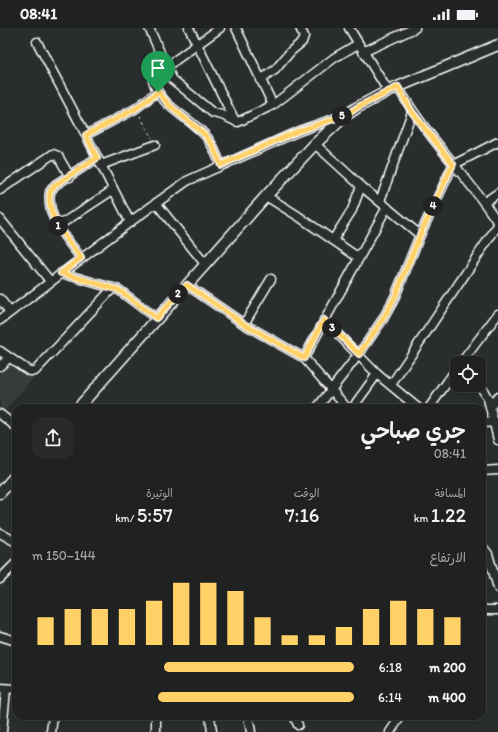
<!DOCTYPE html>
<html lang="ar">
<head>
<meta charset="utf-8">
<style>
	:root { --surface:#202222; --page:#282a2a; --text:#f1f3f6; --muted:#a2a4a5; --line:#3d3f40; --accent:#ffd166 }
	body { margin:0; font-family:Itim,"Playpen Sans Arabic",sans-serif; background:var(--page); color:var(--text); direction:rtl; height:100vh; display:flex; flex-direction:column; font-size:15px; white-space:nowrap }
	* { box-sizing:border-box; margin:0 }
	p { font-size:13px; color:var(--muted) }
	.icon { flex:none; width:22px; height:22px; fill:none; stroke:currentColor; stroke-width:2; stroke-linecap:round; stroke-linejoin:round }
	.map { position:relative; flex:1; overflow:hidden; direction:ltr }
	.panel { position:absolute; left:12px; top:376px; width:474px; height:316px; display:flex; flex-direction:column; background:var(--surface); border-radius:12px; box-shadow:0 2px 6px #0003,0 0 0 1px var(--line); direction:rtl }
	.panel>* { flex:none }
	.controls { position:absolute; left:450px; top:328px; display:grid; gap:8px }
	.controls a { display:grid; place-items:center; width:36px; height:36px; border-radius:8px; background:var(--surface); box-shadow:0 2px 6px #0003,0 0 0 1px var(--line); font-size:20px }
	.pin { position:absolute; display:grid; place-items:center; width:34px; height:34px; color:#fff; margin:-41px -17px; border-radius:50% 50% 50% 0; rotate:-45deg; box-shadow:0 0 4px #0007 }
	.pin .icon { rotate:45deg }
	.km { position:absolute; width:20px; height:20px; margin:-10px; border-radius:50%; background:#222; color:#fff; font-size:11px; line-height:20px; text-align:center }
	.round { display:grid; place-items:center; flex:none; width:42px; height:42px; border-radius:12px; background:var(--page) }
	.head { display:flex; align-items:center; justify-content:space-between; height:68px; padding:0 20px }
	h1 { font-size:22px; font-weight:600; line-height:30px }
	.metrics { display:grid; grid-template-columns:repeat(3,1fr); gap:6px; height:68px; padding:4px 20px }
	.metrics div { display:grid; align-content:center }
	.metrics b { font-size:20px; font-weight:600 }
	.metrics small { font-size:11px; font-weight:400 }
	.metrics p { font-size:11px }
	.chart { height:112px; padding:8px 20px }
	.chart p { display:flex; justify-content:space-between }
	.chart svg { width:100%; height:72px; margin-top:4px; stroke:var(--accent); stroke-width:6 }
	ul { padding:0 20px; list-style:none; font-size:13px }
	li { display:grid; grid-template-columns:64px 48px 1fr; align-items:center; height:30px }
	li i { height:10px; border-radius:5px; background:var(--accent) }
	.status { display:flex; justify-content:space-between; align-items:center; height:28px; padding:0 20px; background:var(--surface); direction:ltr }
	.status svg { height:11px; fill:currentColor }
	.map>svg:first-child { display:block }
	.built { fill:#373a3b }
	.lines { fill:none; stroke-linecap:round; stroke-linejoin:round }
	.minor-casing { stroke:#fff; stroke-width:11 }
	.major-casing { stroke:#fff; stroke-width:13 }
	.path { stroke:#fff; stroke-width:1; stroke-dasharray:3 3; stroke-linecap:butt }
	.minor { stroke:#2a2d2e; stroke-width:8 }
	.major { stroke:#2a2d2e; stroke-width:10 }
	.route-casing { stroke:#fff; stroke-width:8 }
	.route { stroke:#ffd166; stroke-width:5 }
</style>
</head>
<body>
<div class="status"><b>08:41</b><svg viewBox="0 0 49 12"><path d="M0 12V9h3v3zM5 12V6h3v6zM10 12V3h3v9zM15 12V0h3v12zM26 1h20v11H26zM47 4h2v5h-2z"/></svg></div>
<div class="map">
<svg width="498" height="704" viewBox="0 0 498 704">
	<rect width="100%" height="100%" fill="#2a2d2e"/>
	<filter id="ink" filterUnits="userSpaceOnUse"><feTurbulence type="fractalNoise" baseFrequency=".025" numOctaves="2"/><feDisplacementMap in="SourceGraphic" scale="8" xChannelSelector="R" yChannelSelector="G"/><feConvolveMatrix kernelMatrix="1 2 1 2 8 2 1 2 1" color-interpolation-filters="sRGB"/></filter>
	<g filter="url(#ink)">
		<path class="built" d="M10,331L35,348L5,382L0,378V340Z"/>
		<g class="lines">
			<defs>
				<g id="minor">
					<path d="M149,0L172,51L213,85L222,87L238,94L273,77L334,30L358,16"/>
					<path d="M189,0L235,93"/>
					<path d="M220,0L155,47L153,52C160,79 188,88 205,107C213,115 216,127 221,137"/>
					<path d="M236,0L273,77"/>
					<path d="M349,0L388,63"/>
					<path d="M37,14L86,107L130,194"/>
					<path d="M363,24L415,0"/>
					<path d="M260,52L275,42L291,23L302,14L304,8L300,0"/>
					<path d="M398,59C426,109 468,148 498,195"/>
					<path d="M86,107L135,81L157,64"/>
					<path d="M315,116L361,158L420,207"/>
					<path d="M101,137L155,117"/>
					<path d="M0,162L53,126L58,128L70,149"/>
					<path d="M266,168L298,188L359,230"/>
					<path d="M380,173L412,84"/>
					<path d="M485,174L498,165"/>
					<path d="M156,175L205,236"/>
					<path d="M0,191L50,253"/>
					<path d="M58,198L113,162"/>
					<path d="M333,212L352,182L361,158"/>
					<path d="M81,230C67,211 46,190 50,164L55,157L97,130"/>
					<path d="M61,245L119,262L156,290"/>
					<path d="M187,257L244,296L304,330L347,380"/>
					<path d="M0,271L10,284"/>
					<path d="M0,292L130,194L187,153L299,103L345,87"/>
					<path d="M324,292L377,346L418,380"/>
					<path d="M244,296L271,251"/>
					<path d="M0,323L29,343H35L113,260"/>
					<path d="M304,330L387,179"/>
					<path d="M461,335L498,286"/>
					<path d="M0,338L9,330"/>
					<path d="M479,355L488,371L498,412"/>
					<path d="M391,357L498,197"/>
					<path d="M490,379L498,369"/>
					<path d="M317,380L359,326L383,291L394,271L420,207L453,137L498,114"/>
					<path d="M355,380L356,375L377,346"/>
					<path d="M429,380L457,340"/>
					<path d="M0,386L16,399"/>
					<path d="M482,395L497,394"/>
					<path d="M482,443L498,442"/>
					<path d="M0,505L16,514"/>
					<path d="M482,518L488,526L498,560"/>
					<path d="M0,551L16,535"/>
					<path d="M482,582H498"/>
					<path d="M0,608L16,613"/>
					<path d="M0,660L16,661"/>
					<path d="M156,688V704"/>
					<path d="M210,688L212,704"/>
					<path d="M248,688L251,704"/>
					<path d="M294,688L298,697"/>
					<path d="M2,704L6,661"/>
					<path d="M51,704L53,688"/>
					<path d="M390,704L401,688"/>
				</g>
				<g id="major">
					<path d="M78,380L266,168L315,116L346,87L358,79L388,63L498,17"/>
					<path d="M0,465L16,447"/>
				</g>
			</defs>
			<use href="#minor" class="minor-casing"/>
			<use href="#major" class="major-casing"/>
			<path class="path" d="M140,88L152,110"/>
			<use href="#minor" class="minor"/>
			<use href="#major" class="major"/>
		</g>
	</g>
	<g class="lines" filter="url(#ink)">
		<defs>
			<path id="route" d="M398,59L412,84L453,136L420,207L394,271L383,291L359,326L324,292L304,330L244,296L187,257L156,290L119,262L61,245L81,230C67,211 46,190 50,164L55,157L97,130L86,107L135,81L158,64L171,79L204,106L212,116L221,137L298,103L346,87L358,79Z"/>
		</defs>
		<use href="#route" class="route-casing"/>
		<use href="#route" class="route"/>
	</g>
</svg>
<div class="controls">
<a><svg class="icon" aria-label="locate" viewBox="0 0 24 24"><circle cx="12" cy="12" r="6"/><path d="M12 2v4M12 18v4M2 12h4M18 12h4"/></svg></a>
</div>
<div class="pin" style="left:158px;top:64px;background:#1e9e55"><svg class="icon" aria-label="arrive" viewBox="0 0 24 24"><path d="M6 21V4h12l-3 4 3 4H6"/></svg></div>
<b class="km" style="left:58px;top:198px">1</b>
<b class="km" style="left:178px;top:266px">2</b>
<b class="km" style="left:332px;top:300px">3</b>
<b class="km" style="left:433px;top:178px">4</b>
<b class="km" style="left:342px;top:88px">5</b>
<section class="panel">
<div class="head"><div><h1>جري صباحي</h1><p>08:41</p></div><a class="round"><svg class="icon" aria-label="share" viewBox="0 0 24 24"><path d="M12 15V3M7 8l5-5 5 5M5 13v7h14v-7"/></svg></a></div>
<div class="metrics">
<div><p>المسافة</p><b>1.22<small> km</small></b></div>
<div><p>الوقت</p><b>7:16</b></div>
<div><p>الوتيرة</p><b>5:57<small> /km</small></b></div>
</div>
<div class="chart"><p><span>الارتفاع</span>144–150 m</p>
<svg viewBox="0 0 160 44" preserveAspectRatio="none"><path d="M5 44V27M15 44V22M25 44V22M35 44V22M45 44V17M55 44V6M65 44V6M75 44V11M85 44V27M95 44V38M105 44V38M115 44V33M125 44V22M135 44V17M145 44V22M155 44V27"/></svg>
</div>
<ul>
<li><b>200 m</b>6:18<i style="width:59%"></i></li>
<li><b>400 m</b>6:14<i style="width:61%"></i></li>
</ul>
</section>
</div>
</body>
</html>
